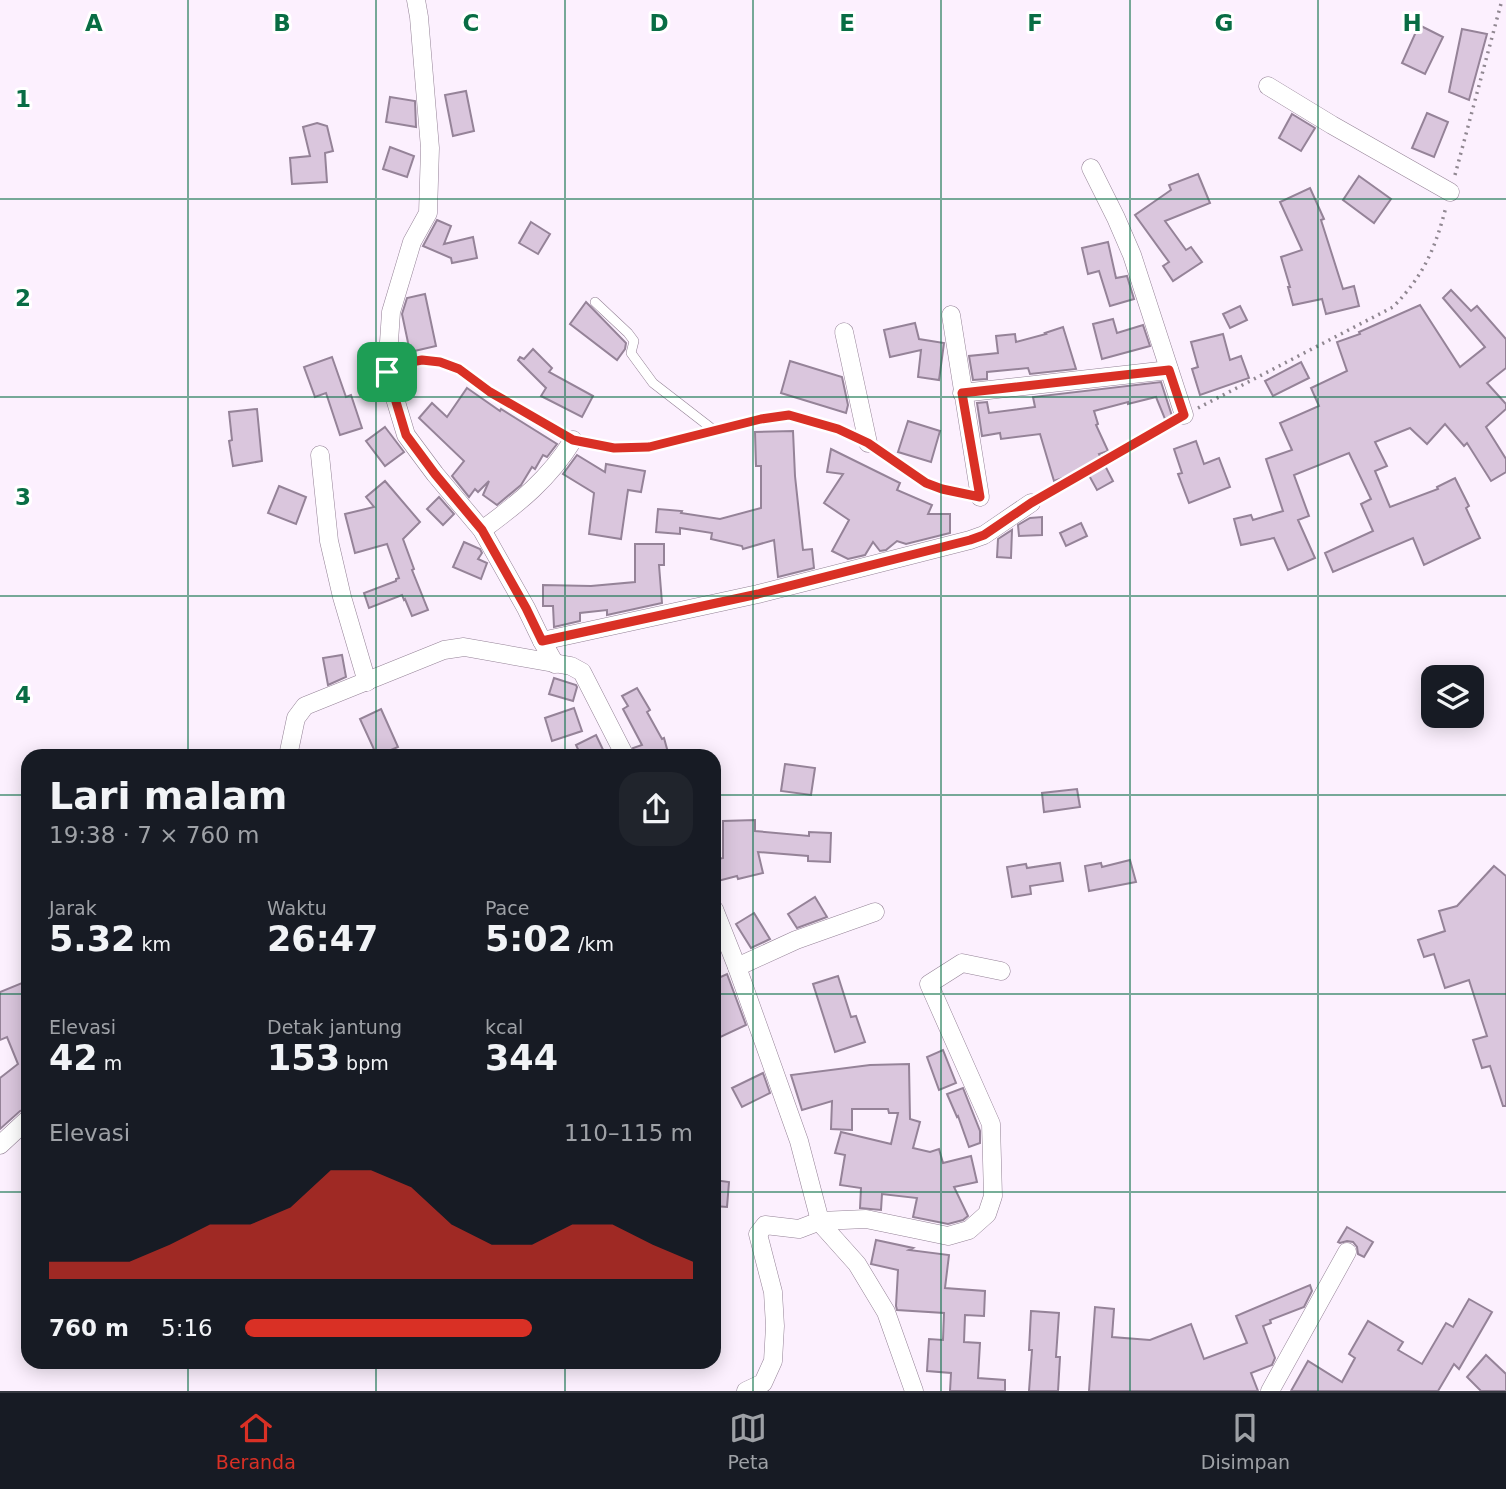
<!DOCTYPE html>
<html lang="id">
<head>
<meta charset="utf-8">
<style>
	:root { --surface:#171b24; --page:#20242c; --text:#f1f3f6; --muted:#9ea1a6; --line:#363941; --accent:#d93025 }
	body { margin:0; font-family:"DejaVu Sans",sans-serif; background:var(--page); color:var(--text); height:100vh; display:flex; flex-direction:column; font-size:26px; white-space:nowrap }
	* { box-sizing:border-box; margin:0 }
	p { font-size:23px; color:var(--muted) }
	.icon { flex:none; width:38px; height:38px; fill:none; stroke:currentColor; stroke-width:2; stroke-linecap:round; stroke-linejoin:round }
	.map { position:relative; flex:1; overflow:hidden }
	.side { position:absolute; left:21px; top:749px; width:700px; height:620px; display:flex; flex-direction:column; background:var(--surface); border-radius:21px; box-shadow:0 4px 18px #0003 }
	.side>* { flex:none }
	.fabs { position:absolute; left:1421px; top:665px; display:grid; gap:14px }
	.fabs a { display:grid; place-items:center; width:63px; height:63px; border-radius:14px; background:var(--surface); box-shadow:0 4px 18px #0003; font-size:35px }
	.pin { position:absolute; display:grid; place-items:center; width:60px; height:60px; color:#fff; margin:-30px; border-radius:14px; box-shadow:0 4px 10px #0006 }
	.round { display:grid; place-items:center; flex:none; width:74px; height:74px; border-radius:21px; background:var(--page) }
	.headline { display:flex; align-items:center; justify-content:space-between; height:119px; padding:0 28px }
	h1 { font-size:38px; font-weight:800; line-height:52px }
	.metrics { display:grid; grid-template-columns:repeat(3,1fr); gap:10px; height:119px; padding:7px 28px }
	.metrics div { display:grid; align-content:center }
	.metrics b { font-size:35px; font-weight:800 }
	.metrics small { font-size:19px; font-weight:400 }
	.metrics p { font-size:19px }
	.chart { height:196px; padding:14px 28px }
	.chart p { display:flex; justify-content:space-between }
	.chart svg { width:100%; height:126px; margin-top:7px; fill:var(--accent); opacity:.7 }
	ul { padding:0 28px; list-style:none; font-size:23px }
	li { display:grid; grid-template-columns:112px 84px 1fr; align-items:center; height:52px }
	li i { height:18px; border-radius:9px; background:var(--accent) }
	.tab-bar { display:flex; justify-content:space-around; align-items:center; height:98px; border-top:2px solid var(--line); background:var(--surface); font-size:19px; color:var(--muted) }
	.tab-bar a { display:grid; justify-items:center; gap:4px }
	.tab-bar .on { color:var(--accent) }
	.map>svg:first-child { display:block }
	.building { fill:#dac6dd; stroke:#958398; stroke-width:2 }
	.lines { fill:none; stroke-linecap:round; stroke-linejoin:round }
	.lane-casing { stroke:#948296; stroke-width:10 }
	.street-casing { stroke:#948296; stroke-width:19 }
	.path { stroke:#908791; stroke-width:3.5; stroke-dasharray:2 5; stroke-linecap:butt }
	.lane { stroke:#fff; stroke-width:9 }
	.street { stroke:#fff; stroke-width:18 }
	.route-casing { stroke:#fff; stroke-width:14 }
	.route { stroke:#d93025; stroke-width:9 }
	.grid { fill:none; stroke:#086d44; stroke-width:2; stroke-opacity:0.55 }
	.grid-label { font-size:23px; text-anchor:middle; font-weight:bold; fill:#086d44; stroke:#fff; stroke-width:6; stroke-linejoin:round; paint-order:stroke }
</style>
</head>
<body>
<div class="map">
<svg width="1506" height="1391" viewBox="0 0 1506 1391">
	<rect width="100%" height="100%" fill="#fcf0fe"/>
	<g class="building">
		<path d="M1419,25L1443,37L1425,74L1402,63Z"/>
		<path d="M1462,29L1487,34L1469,100L1449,92Z"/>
		<path d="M466,91L474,131L453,136L445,95Z"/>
		<path d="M390,97L415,101L416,127L386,122Z"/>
		<path d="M1427,113L1448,122L1434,157L1412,148Z"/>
		<path d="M1292,114L1315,128L1301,151L1279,138Z"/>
		<path d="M317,123L327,126L333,151L325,153L327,182L292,184L290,158L310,156L303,127Z"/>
		<path d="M390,147L414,156L407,177L383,169Z"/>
		<path d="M1198,174L1210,203L1165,221L1186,250L1191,247L1202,262L1173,281L1163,266L1169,262L1135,215L1171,190L1169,185Z"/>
		<path d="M1359,176L1391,199L1374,223L1343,200Z"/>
		<path d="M1310,188L1324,219L1321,220L1343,289L1354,286L1359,306L1326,314L1322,299L1293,305L1288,287H1290L1281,257L1302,250L1280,202Z"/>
		<path d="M437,220L451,226L444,244L473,237L477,258L452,263L451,258L423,246Z"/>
		<path d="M531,222L550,234L538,254L519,243Z"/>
		<path d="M1108,242L1116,278L1127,276L1134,299L1110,306L1099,271L1088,274L1082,248Z"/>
		<path d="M1451,290L1471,311L1477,306L1506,339V368L1487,383L1506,404V409L1486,427L1506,459V472L1491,481L1467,443L1464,446L1445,424L1427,444L1410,428L1375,442L1387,466L1375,471L1390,507L1438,489L1437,487L1455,478L1469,506L1466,508L1480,538L1424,565L1413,538L1333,572L1325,553L1373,531L1361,504L1371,499L1349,453L1294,475L1309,516L1298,520L1315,558L1288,570L1274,538L1241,545L1234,519L1251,515L1253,520L1283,511L1266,459L1292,450L1280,423L1319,406L1311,388L1347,371L1337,342L1360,334L1359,332L1420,305L1460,367L1485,347L1443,298Z"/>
		<path d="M425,294L436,346L410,352L402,314L407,298Z"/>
		<path d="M586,302L626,343L625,349L617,360L570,324Z"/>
		<path d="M1240,306L1247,320L1230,328L1223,314Z"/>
		<path d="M1113,319L1117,333L1143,325L1150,346L1102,359L1093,324Z"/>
		<path d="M915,323L919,339L944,343L939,380L918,377L921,350L890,357L884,330Z"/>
		<path d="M1063,327L1076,369L1030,374L1028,368L987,372V379L973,380L969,356L998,353L996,336L1015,334L1016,342L1046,334L1045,333Z"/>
		<path d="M1223,334L1230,360L1241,356L1249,378L1200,395L1192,369L1198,367L1191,342Z"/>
		<path d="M533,349L552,368L549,372L593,396L582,417L541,396L546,388L518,360L520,357L524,359Z"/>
		<path d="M332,357L346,397L351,395L362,428L340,435L326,393L315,397L304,367Z"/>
		<path d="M790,361L842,377L848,405L846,413L781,393Z"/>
		<path d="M1301,362L1309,378L1273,396L1265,381Z"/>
		<path d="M1161,382L1172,416L1165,419L1156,397L1128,404V402L1094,411L1098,424L1096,425L1108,451L1099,454L1113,481L1097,490L1086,470L1054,481L1040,434L1001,439L1000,433L982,436L977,403L987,402L989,413L1035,407L1033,397Z"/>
		<path d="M467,388L500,411L501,409L557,444L547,457L543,455L535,469L532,467L521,485L497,505L483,495L489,481L478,492L475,489L469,497L452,476L464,461L419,418L432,403L447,417Z"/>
		<path d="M257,409L262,461L233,466L229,441L232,440L229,412Z"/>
		<path d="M908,421L940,431L931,462L898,452Z"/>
		<path d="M385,427L404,452L385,466L366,441Z"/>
		<path d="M793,431L795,476L803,550L812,549L814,568L778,577L774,540L743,549L742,546L711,539L712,533L680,528V534L656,532L658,509L682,511L681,513L720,519L761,508V466H756L755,432Z"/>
		<path d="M1196,441L1204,464L1219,458L1230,487L1189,503L1178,474L1182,473L1174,449Z"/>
		<path d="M831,449L900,483L897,490L932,505L928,514H950V533L906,544L897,541L886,550L880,551L873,542L865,555L848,559L832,551L849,520L824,503L843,474L827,472Z"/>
		<path d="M577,455L605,472L606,464L645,471L641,492L628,490L621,539L589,534L594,493L563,474Z"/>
		<path d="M385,481L420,522L403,539L414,569L412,570L428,610L412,616L405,599L404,600L402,595L369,608L364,593L396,581V579L399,578L387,544L355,553L345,514L374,507L366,497Z"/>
		<path d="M279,486L306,497L296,524L268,513Z"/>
		<path d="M439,497L454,514L443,525L427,509Z"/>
		<path d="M1042,517V535L1019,536L1018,525L1030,518Z"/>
		<path d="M1081,523L1087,536L1066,546L1060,533Z"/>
		<path d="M1012,530L1011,558L997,557L998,539Z"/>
		<path d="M464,542L480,549L482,553L478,559L487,563L481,579L453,567Z"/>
		<path d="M635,544H664V565H659L662,603L607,615V610L580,613V621L554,627L553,606H543V585L591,586L635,582Z"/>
		<path d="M342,655L346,677L328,685L323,658Z"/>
		<path d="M554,678L576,685L577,687L573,701L549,694Z"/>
		<path d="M637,688L650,710L647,712L662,739L664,738L669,756H636L633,748L642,745L623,709L628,706L622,696Z"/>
		<path d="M574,708L582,731L552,741L545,718Z"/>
		<path d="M381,709L398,747L377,756L360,719Z"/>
		<path d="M596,735L606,756H581L576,745Z"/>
		<path d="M785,764L815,768L811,795L781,791Z"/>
		<path d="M1077,789L1080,807L1044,812L1042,793Z"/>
		<path d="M755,820V831L809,836V832L831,833L830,862L808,861V856L758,852L763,873L738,879L737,876L714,882V860L723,858V821Z"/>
		<path d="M1130,860L1136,882L1089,891L1085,866L1101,863L1102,867Z"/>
		<path d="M1060,863L1063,881L1030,886L1031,894L1012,897L1007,867L1026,864L1027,868Z"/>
		<path d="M1494,866L1506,876V1106H1503L1490,1066L1482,1068L1473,1040L1487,1036L1469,980L1445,988L1434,954L1424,957L1418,940L1445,931L1439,911L1457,906Z"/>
		<path d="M815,897L827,917L797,928L788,914Z"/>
		<path d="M754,913L770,939L751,948L736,924Z"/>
		<path d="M727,974L746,1025L714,1040V980Z"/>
		<path d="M838,976L851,1017L856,1016L865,1042L835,1052L813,984Z"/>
		<path d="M22,983L28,998V1108L20,1111L0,1129V1078L18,1064L7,1037L0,1040V992Z"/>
		<path d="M943,1050L956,1083L939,1090L927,1057Z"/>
		<path d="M909,1064L910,1119L920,1122L913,1148L930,1152L939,1149L943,1163L971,1156L977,1182L954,1187L968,1216L963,1220L948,1224L913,1217L917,1198L882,1194L881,1210L860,1208L861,1188L840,1185L845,1155L835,1153L841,1132L891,1144L898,1113H889L888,1109H852V1130L831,1129L832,1101L802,1110L791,1075L870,1065Z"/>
		<path d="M763,1073L770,1093L742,1107L732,1088Z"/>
		<path d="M963,1088L980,1131V1143L969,1147L958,1116L957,1117L947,1094Z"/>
		<path d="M714,1180L729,1182L727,1207L714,1206Z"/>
		<path d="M1347,1227L1373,1242L1364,1257L1358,1254L1357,1247L1353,1242L1347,1241L1340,1243L1338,1242Z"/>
		<path d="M876,1240L913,1248L909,1250L949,1255L945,1288L985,1291L984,1316L965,1315L964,1342L980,1343L978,1378L1005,1380V1391H950L951,1373L927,1371L929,1339L943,1340L944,1313L897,1310L896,1306L898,1270L871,1264Z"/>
		<path d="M1310,1285L1312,1291L1304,1307L1270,1320L1271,1323L1263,1326L1275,1358L1272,1365L1251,1373L1258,1391H1089L1095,1307L1114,1309L1112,1337L1150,1340L1191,1324L1204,1359L1247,1343L1236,1316Z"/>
		<path d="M1469,1299L1492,1312L1459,1369L1454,1364L1438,1391H1291L1308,1361L1342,1382L1355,1358L1349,1354L1368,1321L1403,1342L1398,1350L1422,1364L1446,1323L1453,1327Z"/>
		<path d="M1031,1311L1059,1313L1056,1357H1060L1058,1391H1029L1032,1350H1029Z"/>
		<path d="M1486,1355L1506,1374V1391H1481L1467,1377Z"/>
	</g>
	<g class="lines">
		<defs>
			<path id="lane" d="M595,302L628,333L634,341L631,353L653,383L715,431"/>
			<g id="street">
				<path d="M416,0L419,17L430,148L428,213L412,242L391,312L387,372L406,435L435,474L482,530L526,608L542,641L555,664"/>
				<path d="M1268,86L1332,125L1450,192"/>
				<path d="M1091,168L1116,218L1132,255L1184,415"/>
				<path d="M951,315L980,497"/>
				<path d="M844,332L868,443"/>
				<path d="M962,393L1169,370"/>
				<path d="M320,455L329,541L342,597L367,682"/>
				<path d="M482,530C519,503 549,479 573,440"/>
				<path d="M542,641L758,594L970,540L984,535L1031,503"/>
				<path d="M288,756L296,718L305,706L444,650L464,647L571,666L582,672L625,756"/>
				<path d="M714,909L737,967L799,1141L820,1221L823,1226L857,1264L886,1312L914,1391"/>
				<path d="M737,967L796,940L875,912"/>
				<path d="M0,1145L28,1119"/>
				<path d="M746,1391L763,1383L773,1361L775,1326L773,1292L758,1234L765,1225L799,1229L820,1221L866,1219L948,1236L969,1230L987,1214L993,1196L991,1124L929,984L962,963L1001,971"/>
				<path d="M1270,1391L1347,1252"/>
			</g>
		</defs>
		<use href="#lane" class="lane-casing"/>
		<use href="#street" class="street-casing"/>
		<g class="path">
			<path d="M1455,175L1502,0"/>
			<path d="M405,363C447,352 460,374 493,394C515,407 537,419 559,432"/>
			<path d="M1198,408L1393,307C1424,275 1435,249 1446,207"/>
			<path d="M726,428C746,423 765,416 786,415C801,415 836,428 850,434"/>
			<path d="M589,443L614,448L649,447L698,435"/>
			<path d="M881,452L927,483L942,489L964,493"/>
			<path d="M1045,494L1169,423"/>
		</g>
		<use href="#lane" class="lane"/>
		<use href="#street" class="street"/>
	</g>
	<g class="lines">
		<defs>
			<path id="route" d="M422,360L440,362L459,369L490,392L573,440L614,448L649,447L761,419L789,415L838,429L868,443L926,483L942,489L980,497L962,393L1169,370L1184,415L1031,503L984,535L970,540L758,594L542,641L526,608L482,530L435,474L406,435L387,372L406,363Z"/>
		</defs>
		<use href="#route" class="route-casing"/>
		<use href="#route" class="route"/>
	</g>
	<path class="grid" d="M188,0V756M376,0V756M565,0V756M753,0V1391M941,0V1391M1130,0V1391M1318,0V1391M0,199H1506M0,397H1506M0,596H1506M0,795H28M714,795H1506M0,994H28M714,994H1506M0,1192H28M714,1192H1506M188,1362V1391M376,1362V1391M565,1362V1391"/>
	<g class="grid-label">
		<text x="94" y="31">A</text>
		<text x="282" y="31">B</text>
		<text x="471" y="31">C</text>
		<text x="659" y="31">D</text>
		<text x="847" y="31">E</text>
		<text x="1035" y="31">F</text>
		<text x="1224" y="31">G</text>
		<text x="1412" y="31">H</text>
		<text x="23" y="107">1</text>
		<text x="23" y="306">2</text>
		<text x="23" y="505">3</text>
		<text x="23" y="703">4</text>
	</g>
</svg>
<div class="fabs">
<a><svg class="icon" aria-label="layers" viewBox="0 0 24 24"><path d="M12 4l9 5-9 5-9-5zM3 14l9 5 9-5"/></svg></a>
</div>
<div class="pin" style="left:387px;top:372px;background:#1e9e55"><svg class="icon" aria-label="arrive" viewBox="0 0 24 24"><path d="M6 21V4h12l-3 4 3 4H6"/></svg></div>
<section class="side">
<div class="headline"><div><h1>Lari malam</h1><p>19:38 · 7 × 760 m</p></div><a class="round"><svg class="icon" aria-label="share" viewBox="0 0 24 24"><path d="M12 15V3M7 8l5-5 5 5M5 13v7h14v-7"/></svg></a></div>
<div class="metrics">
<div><p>Jarak</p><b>5.32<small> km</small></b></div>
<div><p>Waktu</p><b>26:47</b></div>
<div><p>Pace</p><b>5:02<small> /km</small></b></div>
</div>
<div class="metrics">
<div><p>Elevasi</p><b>42<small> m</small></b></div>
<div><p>Detak jantung</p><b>153<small> bpm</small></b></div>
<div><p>kcal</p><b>344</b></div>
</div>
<div class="chart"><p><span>Elevasi</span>110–115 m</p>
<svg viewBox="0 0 160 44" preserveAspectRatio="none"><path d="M0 44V38L10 38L20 38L30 32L40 25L50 25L60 19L70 6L80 6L90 12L100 25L110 32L120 32L130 25L140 25L150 32L160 38V44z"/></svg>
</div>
<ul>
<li><b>760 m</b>5:16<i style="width:64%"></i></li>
</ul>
</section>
</div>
<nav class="tab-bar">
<a class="on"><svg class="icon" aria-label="home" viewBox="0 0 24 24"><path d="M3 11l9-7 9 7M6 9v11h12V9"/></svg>Beranda</a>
<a><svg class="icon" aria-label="map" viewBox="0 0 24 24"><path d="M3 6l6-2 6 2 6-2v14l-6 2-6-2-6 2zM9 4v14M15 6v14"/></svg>Peta</a>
<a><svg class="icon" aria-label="saved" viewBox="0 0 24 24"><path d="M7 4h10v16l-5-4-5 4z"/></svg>Disimpan</a>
</nav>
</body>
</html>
